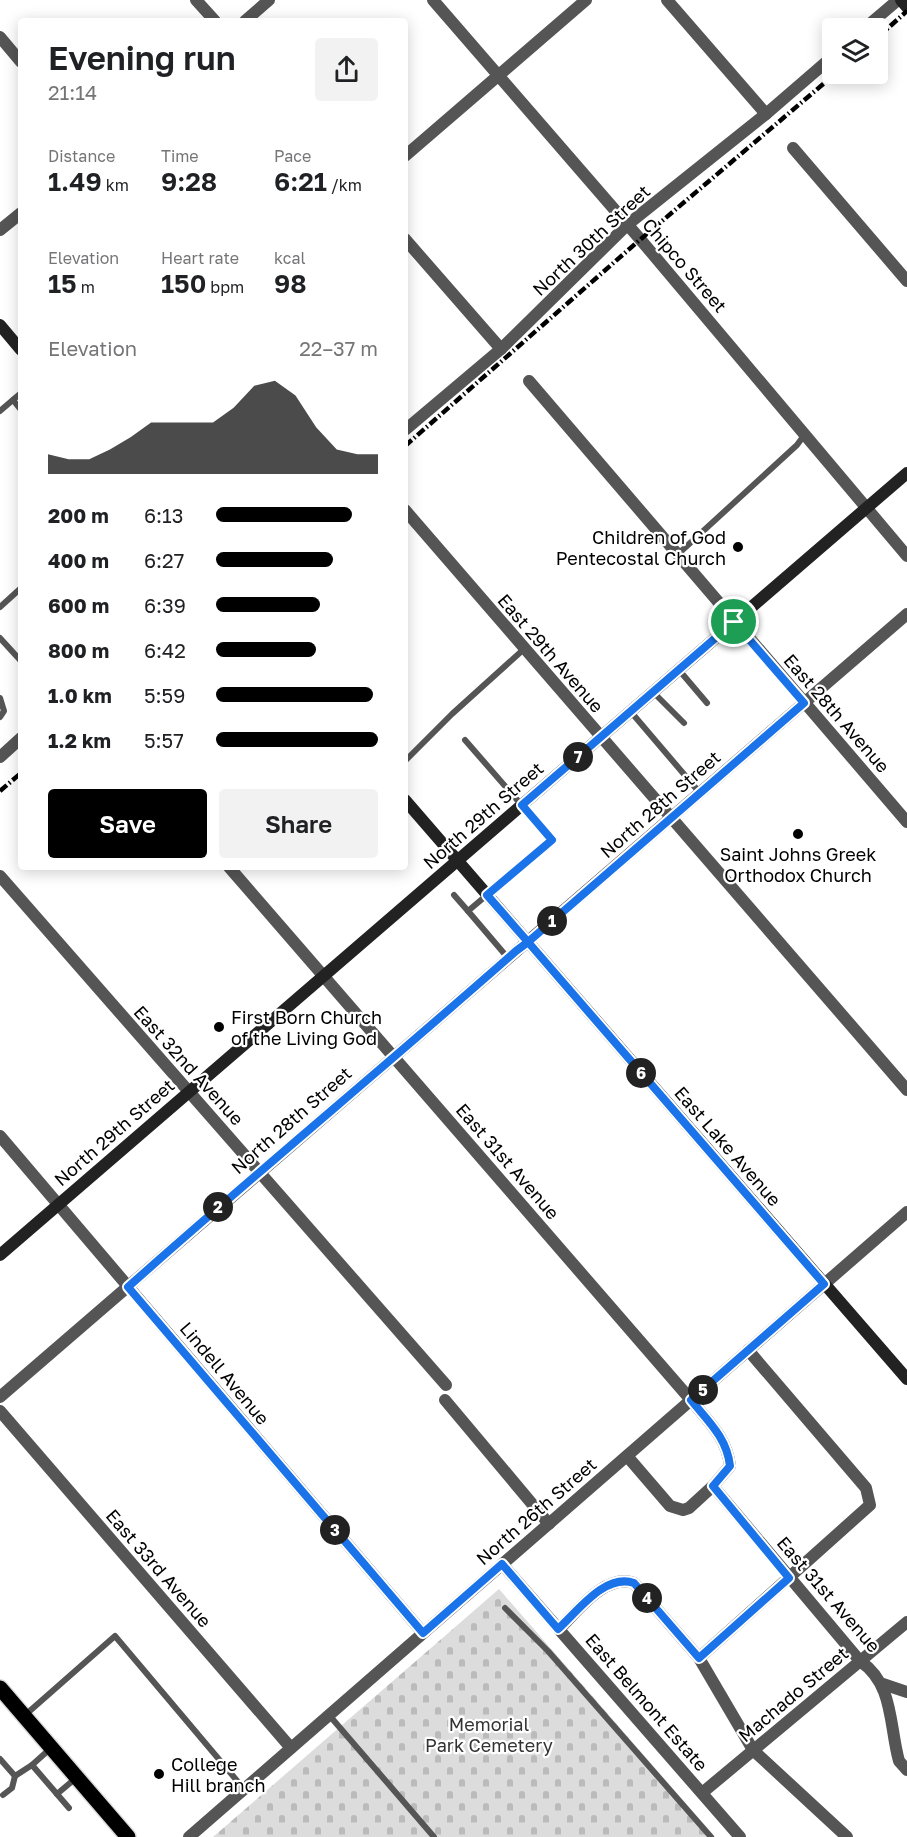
<!DOCTYPE html>
<html lang="en">
<head>
<meta charset="utf-8">
<style>
	:root { --surface:#fff; --page:#f2f2f2; --text:#202124; --muted:#757577; --accent:#000 }
	body { margin:0; font-family:"Golos Text",sans-serif; background:var(--page); color:var(--text); height:100vh; display:flex; flex-direction:column; font-size:22px; white-space:nowrap }
	* { box-sizing:border-box; margin:0 }
	p { font-size:20px; color:var(--muted) }
	.icon { flex:none; width:33px; height:33px; fill:none; stroke:currentColor; stroke-width:2; stroke-linecap:round; stroke-linejoin:round }
	.map { position:relative; flex:1; overflow:hidden }
	.sheet { position:absolute; left:18px; top:18px; width:390px; height:852px; display:flex; flex-direction:column; background:var(--surface); border-radius:6px; box-shadow:0 3px 15px #0003 }
	.sheet>* { flex:none }
	.tools { position:absolute; left:822px; top:18px; display:grid; gap:12px }
	.tools a { display:grid; place-items:center; width:66px; height:66px; border-radius:6px; background:var(--surface); box-shadow:0 3px 15px #0003; font-size:30px }
	.pin { position:absolute; display:grid; place-items:center; width:51px; height:51px; color:#fff; margin:-26px; border:3px solid #fff; border-radius:50%; box-shadow:0 2px 6px #0007 }
	.km { position:absolute; width:30px; height:30px; margin:-15px; border-radius:50%; background:#222; color:#fff; font-size:16px; line-height:30px; text-align:center }
	.round { display:grid; place-items:center; flex:none; width:63px; height:63px; border-radius:6px; background:var(--page) }
	.head { display:flex; align-items:center; justify-content:space-between; height:102px; padding:0 30px }
	h1 { font-size:33px; font-weight:600; line-height:45px }
	.stats { display:grid; grid-template-columns:repeat(3,1fr); gap:9px; height:102px; padding:6px 30px }
	.stats div { display:grid; align-content:center }
	.stats b { font-size:26px; font-weight:600 }
	.stats small { font-size:16px; font-weight:400 }
	.stats p { font-size:16px }
	.chart { height:168px; padding:12px 30px }
	.chart p { display:flex; justify-content:space-between }
	.chart svg { width:100%; height:108px; margin-top:6px; fill:var(--accent); opacity:.7 }
	.primary-button { display:flex; gap:12px; margin-top:auto; padding:12px 30px }
	.primary-button a { flex:1; height:69px; border-radius:6px; background:var(--accent); color:#fff; font-size:24px; font-weight:600; line-height:69px; text-align:center }
	.primary-button a+a { background:var(--page); color:var(--text) }
	ul { padding:0 30px; list-style:none; font-size:20px }
	li { display:grid; grid-template-columns:96px 72px 1fr; align-items:center; height:45px }
	li i { height:15px; border-radius:8px; background:var(--accent) }
	.map>svg:first-child { display:block }
	.cemetery { fill:url(#cemetery-stones) }
	.lines { fill:none; stroke-linecap:round; stroke-linejoin:round }
	.primary-casing { stroke:#dbdbdb; stroke-width:18 }
	.lane { stroke:#555; stroke-width:6 }
	.street { stroke:#555; stroke-width:12 }
	.secondary { stroke:#222; stroke-width:12 }
	.primary { stroke:#000; stroke-width:15 }
	.rail { stroke:#000; stroke-width:4.5; stroke-dasharray:9 3 1.5 3; stroke-linecap:butt }
	.route-casing { stroke:#fff; stroke-width:12 }
	.route { stroke:#1a73e8; stroke-width:8 }
	.poi-dot { fill:#000; stroke:#fff; stroke-width:2 }
	.labels { text-anchor:middle; dominant-baseline:central; stroke-width:4.5; stroke-linejoin:round; paint-order:stroke }
	.street-label { font-size:18px; fill:#000; stroke:#fff }
	.poi-label { font-size:18px; fill:#000; stroke:#fff; text-anchor:start }
	.park-label { font-size:18px; fill:#333; stroke:#fff }
</style>
</head>
<body>
<div class="map">
<svg width="907" height="1837" viewBox="0 0 907 1837">
	<defs>
		<pattern id="cemetery-stones" width="16" height="16" patternUnits="userSpaceOnUse" patternTransform="scale(1.5)"><rect width="16" height="16" fill="#dcdcdc"/><path d="M2 7V4a2 2 0 0 1 4 0v3zM10 15v-3a2 2 0 0 1 4 0v3z" fill="#bbb"/></pattern>
	</defs>
	<rect width="100%" height="100%" fill="#fff"/>
	<path class="cemetery" d="M499,1589L715,1837H213Z"/>
	<g class="lines">
		<defs>
			<path id="primary" d="M0,1688L128,1837"/>
		</defs>
		<use href="#primary" class="primary-casing"/>
		<g class="lane">
			<path d="M13,400L21,410"/>
			<path d="M0,411L21,393"/>
			<path d="M677,555L797,445L805,434"/>
			<path d="M0,607L21,588"/>
			<path d="M0,638L21,661"/>
			<path d="M679,670L707,703"/>
			<path d="M653,692L684,723"/>
			<path d="M0,698L4,711L0,717"/>
			<path d="M631,712L700,793"/>
			<path d="M465,740L552,840L468,911L508,958"/>
			<path d="M405,761L452,714L524,649"/>
			<path d="M454,895L468,911"/>
			<path d="M505,1608L548,1651L711,1837"/>
			<path d="M329,1715L434,1837"/>
			<path d="M24,1716L115,1636L244,1789"/>
			<path d="M0,1759L15,1776L32,1765L69,1808"/>
			<path d="M32,1765L51,1748"/>
			<path d="M57,1794L76,1778"/>
			<path d="M3,1795L12,1788L15,1776"/>
		</g>
		<g class="street">
			<path d="M196,0L215,21"/>
			<path d="M433,0L640,239L907,556"/>
			<path d="M667,0L766,114"/>
			<path d="M245,21L269,0"/>
			<path d="M865,28L898,0"/>
			<path d="M0,37L21,62"/>
			<path d="M793,148L907,281"/>
			<path d="M405,156L586,0"/>
			<path d="M0,230L21,213"/>
			<path d="M405,239L501,349"/>
			<path d="M529,381L907,822"/>
			<path d="M405,430L501,349L627,225L766,114L832,57"/>
			<path d="M405,510L907,1090"/>
			<path d="M0,757L21,738"/>
			<path d="M229,867L691,1400C708,1421 727,1438 730,1466L713,1486L689,1508L683,1510L670,1506L627,1456"/>
			<path d="M0,876L446,1385"/>
			<path d="M0,1136L423,1633"/>
			<path d="M0,1397L907,614"/>
			<path d="M445,1400L549,1524"/>
			<path d="M0,1411L291,1748"/>
			<path d="M713,1486L860,1661C894,1684 889,1725 899,1761L907,1770"/>
			<path d="M502,1564L740,1837"/>
			<path d="M559,1629C578,1611 605,1573 634,1583L699,1658L753,1750L847,1837"/>
			<path d="M699,1658L870,1505L866,1488L748,1350"/>
			<path d="M883,1684L907,1692"/>
			<path d="M702,1793L907,1622"/>
			<path d="M189,1837L907,1212"/>
		</g>
		<g class="secondary">
			<path d="M901,0L907,7"/>
			<path d="M0,325L21,350"/>
			<path d="M405,800L907,1379"/>
			<path d="M0,1255L907,473"/>
		</g>
		<use href="#primary" class="primary"/>
		<g class="rail">
			<path d="M878,37L907,11"/>
			<path d="M405,446L635,244L835,74"/>
			<path d="M0,791L21,773"/>
		</g>
	</g>
	<g class="lines">
		<defs>
			<path id="route" d="M734,622L804,703L528,942L516,951C388,1064 256,1173 128,1287L423,1633L502,1564L558,1629C578,1611 605,1573 634,1583L699,1658L789,1578L713,1486L730,1466C727,1438 708,1421 691,1400L824,1284L528,942L487,895L552,840L522,805L734,622"/>
		</defs>
		<use href="#route" class="route-casing"/>
		<use href="#route" class="route"/>
	</g>
	<g class="poi-dot">
		<circle cx="738" cy="547" r="6"/>
		<circle cx="798" cy="834" r="6"/>
		<circle cx="219" cy="1027" r="6"/>
		<circle cx="159" cy="1774" r="6"/>
	</g>
	<g class="labels">
		<g class="street-label">
			<text transform="translate(591 240) rotate(-43)">North 30th Street</text>
			<text transform="translate(685 265) rotate(49)">Chipco Street</text>
			<text transform="translate(551 653) rotate(49)">East 29th Avenue</text>
			<text transform="translate(837 713) rotate(49)">East 28th Avenue</text>
			<text transform="translate(660 804) rotate(-41)">North 28th Street</text>
			<text transform="translate(483 815) rotate(-41)">North 29th Street</text>
			<text transform="translate(189 1065) rotate(48)">East 32nd Avenue</text>
			<text transform="translate(291 1120) rotate(-41)">North 28th Street</text>
			<text transform="translate(114 1132) rotate(-41)">North 29th Street</text>
			<text transform="translate(728 1146) rotate(49)">East Lake Avenue</text>
			<text transform="translate(508 1161) rotate(49)">East 31st Avenue</text>
			<text transform="translate(225 1373) rotate(50)">Lindell Avenue</text>
			<text transform="translate(536 1511) rotate(-41)">North 26th Street</text>
			<text transform="translate(159 1568) rotate(49)">East 33rd Avenue</text>
			<text transform="translate(829 1594) rotate(49)">East 31st Avenue</text>
			<text transform="translate(793 1694) rotate(-40)">Machado Street</text>
			<text transform="translate(647 1702) rotate(49)">East Belmont Estate</text>
		</g>
		<g class="poi-label">
			<text x="726" y="537" text-anchor="end">Children of God<tspan x="726" dy="21">Pentecostal Church</tspan></text>
			<text x="798" y="854" text-anchor="middle">Saint Johns Greek<tspan x="798" dy="21">Orthodox Church</tspan></text>
			<text x="231" y="1017">First Born Church<tspan x="231" dy="21">of the Living God</tspan></text>
			<text x="171" y="1764">College<tspan x="171" dy="21">Hill branch</tspan></text>
		</g>
		<g class="park-label">
			<text x="489" y="1724">Memorial<tspan x="489" dy="21">Park Cemetery</tspan></text>
		</g>
	</g>
</svg>
<div class="tools">
<a><svg class="icon" aria-label="layers" viewBox="0 0 24 24"><path d="M12 4l9 5-9 5-9-5zM3 14l9 5 9-5"/></svg></a>
</div>
<div class="pin" style="left:734px;top:622px;background:#1e9e55"><svg class="icon" aria-label="arrive" viewBox="0 0 24 24"><path d="M6 21V4h12l-3 4 3 4H6"/></svg></div>
<b class="km" style="left:552px;top:921px">1</b>
<b class="km" style="left:218px;top:1207px">2</b>
<b class="km" style="left:335px;top:1530px">3</b>
<b class="km" style="left:647px;top:1598px">4</b>
<b class="km" style="left:703px;top:1390px">5</b>
<b class="km" style="left:641px;top:1073px">6</b>
<b class="km" style="left:578px;top:757px">7</b>
<section class="sheet">
<div class="head"><div><h1>Evening run</h1><p>21:14</p></div><a class="round"><svg class="icon" aria-label="share" viewBox="0 0 24 24"><path d="M12 15V3M7 8l5-5 5 5M5 13v7h14v-7"/></svg></a></div>
<div class="stats">
<div><p>Distance</p><b>1.49<small> km</small></b></div>
<div><p>Time</p><b>9:28</b></div>
<div><p>Pace</p><b>6:21<small> /km</small></b></div>
</div>
<div class="stats">
<div><p>Elevation</p><b>15<small> m</small></b></div>
<div><p>Heart rate</p><b>150<small> bpm</small></b></div>
<div><p>kcal</p><b>98</b></div>
</div>
<div class="chart"><p><span>Elevation</span>22–37 m</p>
<svg viewBox="0 0 160 44" preserveAspectRatio="none"><path d="M0 44V36L10 38L20 38L30 34L40 29L50 23L60 23L70 23L80 23L90 17L100 8L110 6L120 12L130 25L140 34L150 36L160 36V44z"/></svg>
</div>
<ul>
<li><b>200 m</b>6:13<i style="width:84%"></i></li>
<li><b>400 m</b>6:27<i style="width:72%"></i></li>
<li><b>600 m</b>6:39<i style="width:64%"></i></li>
<li><b>800 m</b>6:42<i style="width:62%"></i></li>
<li><b>1.0 km</b>5:59<i style="width:97%"></i></li>
<li><b>1.2 km</b>5:57<i style="width:100%"></i></li>
</ul>
<div class="primary-button"><a>Save</a><a>Share</a></div>
</section>
</div>
</body>
</html>
